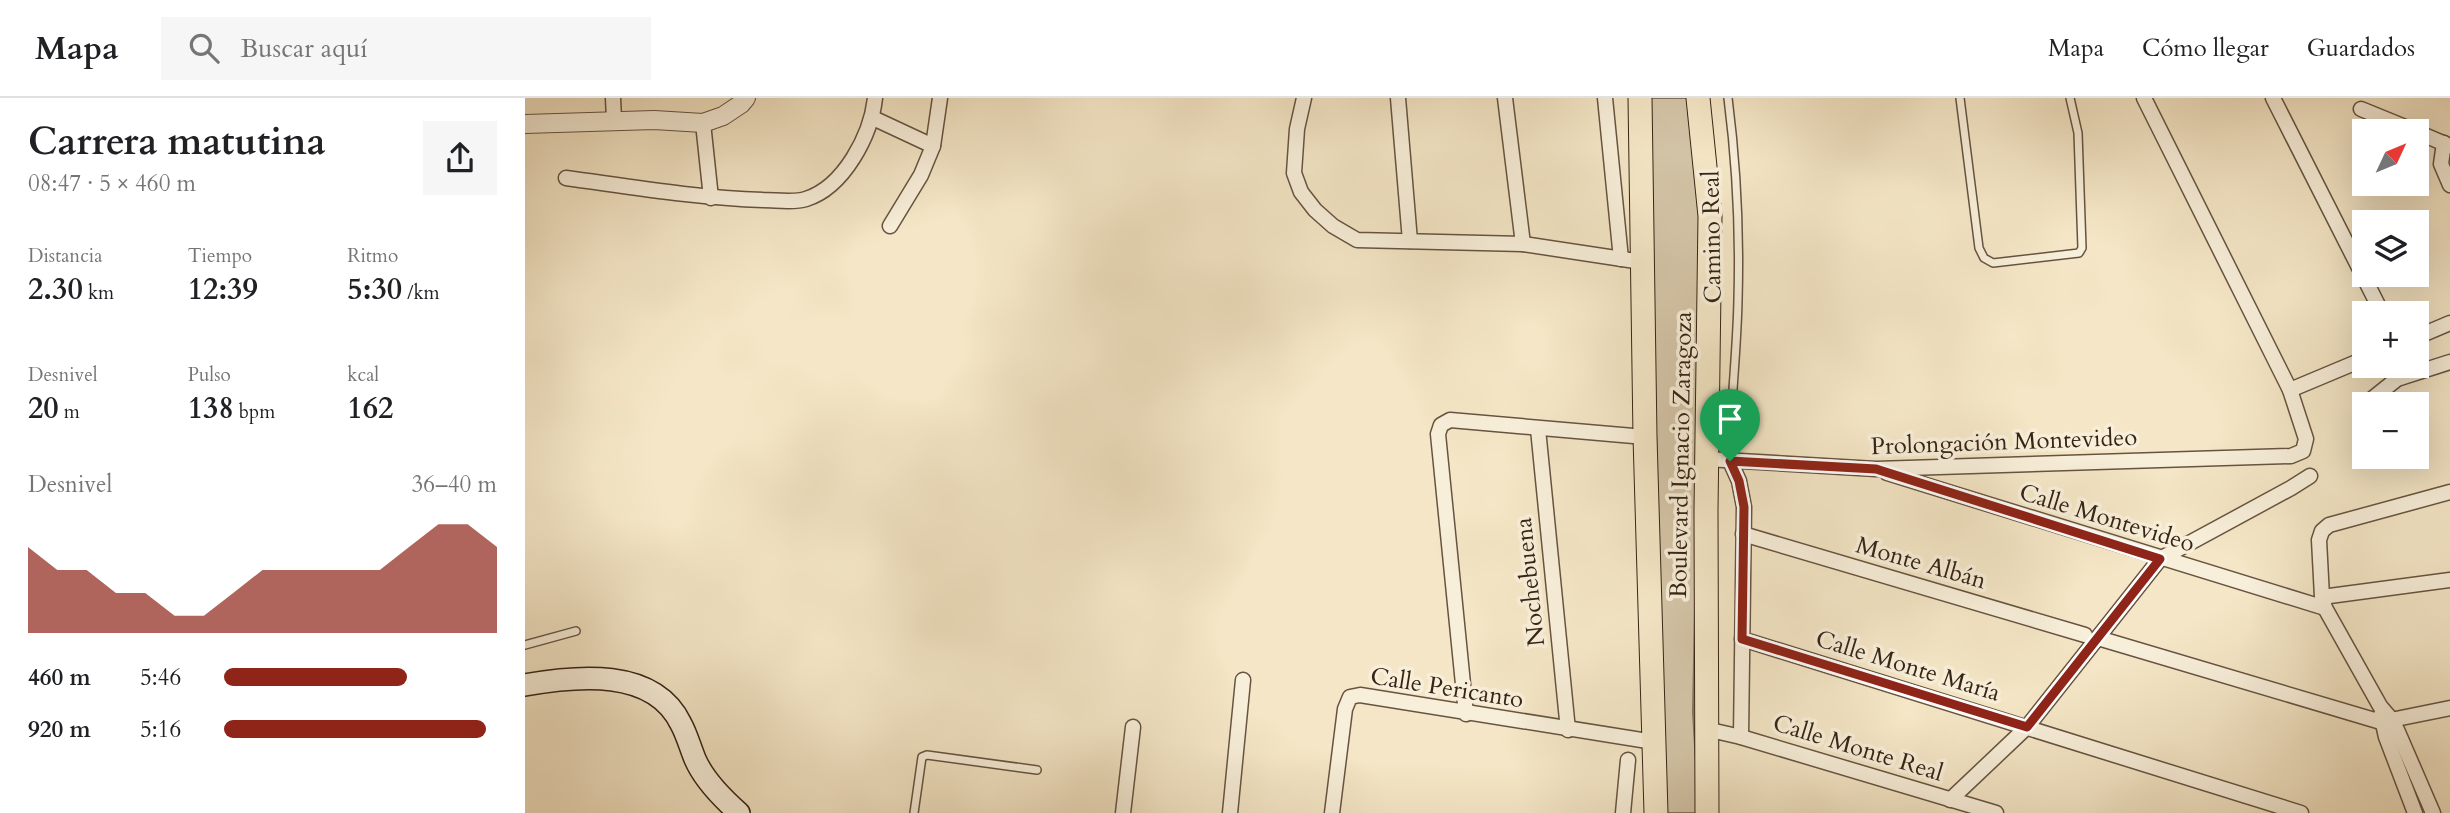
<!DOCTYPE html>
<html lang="es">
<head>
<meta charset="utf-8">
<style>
	:root { --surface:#fff; --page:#f6f6f6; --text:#202124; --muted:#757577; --line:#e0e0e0; --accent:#8f2418 }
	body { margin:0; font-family:Cardo,serif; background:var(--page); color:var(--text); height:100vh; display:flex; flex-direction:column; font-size:26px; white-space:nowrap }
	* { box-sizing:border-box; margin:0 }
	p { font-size:23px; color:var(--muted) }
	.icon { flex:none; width:38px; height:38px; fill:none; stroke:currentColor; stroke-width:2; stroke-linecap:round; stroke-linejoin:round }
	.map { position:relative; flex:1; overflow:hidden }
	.sheet { display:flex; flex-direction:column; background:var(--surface); width:525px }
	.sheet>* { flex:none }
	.needle { width:46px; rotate:46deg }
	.fabs { position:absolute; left:1827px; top:21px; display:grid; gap:14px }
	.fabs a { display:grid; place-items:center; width:77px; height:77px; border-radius:0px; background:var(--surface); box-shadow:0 7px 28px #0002; font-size:35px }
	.pin { position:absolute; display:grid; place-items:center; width:60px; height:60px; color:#fff; margin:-72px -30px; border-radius:50% 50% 50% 0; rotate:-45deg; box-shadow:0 0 7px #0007 }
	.pin .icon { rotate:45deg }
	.round { display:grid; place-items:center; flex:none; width:74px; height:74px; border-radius:0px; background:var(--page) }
	.head { display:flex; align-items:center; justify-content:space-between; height:119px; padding:0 28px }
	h1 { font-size:38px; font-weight:800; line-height:52px }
	.figures { display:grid; grid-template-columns:repeat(3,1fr); gap:10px; height:119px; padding:7px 28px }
	.figures div { display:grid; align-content:center }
	.figures b { font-size:30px; font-weight:800 }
	.figures small { font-size:19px; font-weight:400 }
	.figures p { font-size:19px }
	.chart { height:196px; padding:14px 28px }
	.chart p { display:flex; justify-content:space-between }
	.chart svg { width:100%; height:126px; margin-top:7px; fill:var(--accent); opacity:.7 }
	ul { padding:0 28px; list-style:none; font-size:23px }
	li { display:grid; grid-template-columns:112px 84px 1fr; align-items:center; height:52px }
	li i { height:18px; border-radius:9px; background:var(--accent) }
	header { display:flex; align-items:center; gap:42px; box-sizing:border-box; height:98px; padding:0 35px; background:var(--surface); border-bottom:2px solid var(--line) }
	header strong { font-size:33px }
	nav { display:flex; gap:38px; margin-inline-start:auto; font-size:24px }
	.search { width:490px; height:63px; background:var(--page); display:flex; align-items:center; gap:18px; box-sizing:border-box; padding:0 24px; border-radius:0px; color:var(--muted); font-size:26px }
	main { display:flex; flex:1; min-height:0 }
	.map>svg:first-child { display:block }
	.green { fill:#d4c5a8; stroke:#85745e; stroke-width:2 }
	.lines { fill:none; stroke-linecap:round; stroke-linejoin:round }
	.service-casing { stroke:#665441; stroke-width:10 }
	.minor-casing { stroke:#665441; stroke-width:17 }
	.tertiary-casing { stroke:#665441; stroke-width:20 }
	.secondary-casing { stroke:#362415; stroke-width:24 }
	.primary-casing { stroke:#362415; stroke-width:25 }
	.service { stroke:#f8efda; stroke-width:7 }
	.minor { stroke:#f8efda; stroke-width:14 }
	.tertiary { stroke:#f8efda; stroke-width:18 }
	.secondary { stroke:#f8efda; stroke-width:21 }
	.primary { stroke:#f4e6c6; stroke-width:23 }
	.route-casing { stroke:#fff; stroke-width:14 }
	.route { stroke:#8f2418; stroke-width:9 }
	.labels { text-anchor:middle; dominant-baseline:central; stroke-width:7; stroke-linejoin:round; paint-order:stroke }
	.street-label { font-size:24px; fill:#362415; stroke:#f8efda }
</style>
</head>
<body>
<header>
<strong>Mapa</strong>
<div class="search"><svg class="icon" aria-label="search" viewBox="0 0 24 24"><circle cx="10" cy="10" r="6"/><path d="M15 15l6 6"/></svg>Buscar aquí</div>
<nav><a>Mapa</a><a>Cómo llegar</a><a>Guardados</a></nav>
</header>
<main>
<section class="sheet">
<div class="head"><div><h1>Carrera matutina</h1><p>08:47 · 5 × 460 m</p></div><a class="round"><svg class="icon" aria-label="share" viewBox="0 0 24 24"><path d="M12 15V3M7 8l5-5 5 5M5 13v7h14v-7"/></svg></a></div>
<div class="figures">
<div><p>Distancia</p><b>2.30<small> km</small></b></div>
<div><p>Tiempo</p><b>12:39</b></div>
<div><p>Ritmo</p><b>5:30<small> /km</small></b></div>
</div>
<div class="figures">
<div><p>Desnivel</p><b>20<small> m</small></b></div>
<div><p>Pulso</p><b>138<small> bpm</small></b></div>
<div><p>kcal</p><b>162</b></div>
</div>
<div class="chart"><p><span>Desnivel</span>36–40 m</p>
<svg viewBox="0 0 160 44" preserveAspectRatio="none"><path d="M0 44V14L10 22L20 22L30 30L40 30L50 38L60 38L70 30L80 22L90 22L100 22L110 22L120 22L130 14L140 6L150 6L160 14V44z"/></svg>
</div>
<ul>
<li><b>460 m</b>5:46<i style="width:67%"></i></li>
<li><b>920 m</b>5:16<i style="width:96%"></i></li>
</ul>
</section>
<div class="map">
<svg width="1925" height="715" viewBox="0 0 1925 715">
	<rect width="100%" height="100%" fill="#f4e6c6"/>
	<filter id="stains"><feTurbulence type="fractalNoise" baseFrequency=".00286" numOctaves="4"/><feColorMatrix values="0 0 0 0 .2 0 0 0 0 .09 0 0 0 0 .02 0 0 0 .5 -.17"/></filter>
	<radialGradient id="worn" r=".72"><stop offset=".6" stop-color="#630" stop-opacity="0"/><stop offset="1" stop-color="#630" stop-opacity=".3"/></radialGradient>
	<path class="green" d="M1124,0H1170L1179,64L1168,614L1174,715H1139Z"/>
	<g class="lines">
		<defs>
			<g id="service">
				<path d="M1203,0C1212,70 1215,132 1213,202C1212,255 1205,309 1205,362"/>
				<path d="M1435,0L1454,150L1459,160L1468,165L1554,155L1557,150L1553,35L1545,0"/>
				<path d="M0,547L51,533"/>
				<path d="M389,715L397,659L402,657L512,672"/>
			</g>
			<g id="minor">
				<path d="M88,0L89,22"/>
				<path d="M779,0L772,31L769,75L776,94L790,112L808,128L832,142L998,146L1117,164"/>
				<path d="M873,0L885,143"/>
				<path d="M980,0L998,146"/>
				<path d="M1080,0L1096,161"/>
				<path d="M1748,0L1857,215"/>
				<path d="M1836,11L1890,33"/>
				<path d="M348,20L408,48"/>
				<path d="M178,25L186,100"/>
				<path d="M1892,34L1925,48"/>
				<path d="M1919,45L1916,66L1925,87"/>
				<path d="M41,80C107,89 172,100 238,102C251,102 269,105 281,101C319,89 346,37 350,0"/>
				<path d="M365,128L396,77L408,48L415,0"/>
				<path d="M1892,239L1925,225"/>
				<path d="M1765,292L1839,261"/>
				<path d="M1842,305L1872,281L1925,264"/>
				<path d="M1013,331L1043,632"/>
				<path d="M1181,361L1351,371L1766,358L1778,353L1781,341L1765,292L1619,0"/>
				<path d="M1205,363L1214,383L1219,409L1216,639"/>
				<path d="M1362,375L1800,510"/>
				<path d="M1218,436L1560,537"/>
				<path d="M1797,499L1925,482"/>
				<path d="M1573,540L1856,624L1925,610"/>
				<path d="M1217,541L1776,715"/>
				<path d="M941,616L913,336L916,327L925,322L1120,339"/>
				<path d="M1856,617L1861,639L1890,715"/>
				<path d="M1181,631L1216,639L1471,715"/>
				<path d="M1425,702L1502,629L1635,461L1766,390L1785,378"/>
				<path d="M598,715L608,629"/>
				<path d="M705,715L718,582"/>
				<path d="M807,715L820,611L825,599L835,597L1129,644"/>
				<path d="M1098,715L1103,662"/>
				<path d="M1908,715L1873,634L1867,622L1855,608L1800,510L1797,499L1794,442L1797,433L1804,427L1925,394"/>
			</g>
			<path id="tertiary" d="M0,26L129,22L178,25L198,18L216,6L221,0"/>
			<path id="secondary" d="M0,587C50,578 129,569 156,626C162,637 165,649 170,661C179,682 197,700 214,715"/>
			<g id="primary">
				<path d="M1115,0L1120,339L1131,715"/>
				<path d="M1173,0L1185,118L1181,412L1182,715"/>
			</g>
		</defs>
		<use href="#service" class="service-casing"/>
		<use href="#minor" class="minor-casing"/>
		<use href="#tertiary" class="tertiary-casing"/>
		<use href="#secondary" class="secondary-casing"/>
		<use href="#primary" class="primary-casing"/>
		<use href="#service" class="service"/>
		<use href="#minor" class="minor"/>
		<use href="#tertiary" class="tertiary"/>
		<use href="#secondary" class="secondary"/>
		<use href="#primary" class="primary"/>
	</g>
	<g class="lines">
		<defs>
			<path id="route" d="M1205,363L1351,371L1635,461L1502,629L1217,541L1219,409L1214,383Z"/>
		</defs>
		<use href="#route" class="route-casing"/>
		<use href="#route" class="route"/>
	</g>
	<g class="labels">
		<g class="street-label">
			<text transform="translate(1187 139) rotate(-91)">Camino Real</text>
			<text transform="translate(1479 344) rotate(-2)">Prolongación Montevideo</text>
			<text transform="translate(1156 357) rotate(-89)">Boulevard Ignacio Zaragoza</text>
			<text transform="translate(1582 420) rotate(17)">Calle Montevideo</text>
			<text transform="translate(1396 465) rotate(16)">Monte Albán</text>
			<text transform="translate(1005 484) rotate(-96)">Nochebuena</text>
			<text transform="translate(1383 568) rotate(17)">Calle Monte María</text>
			<text transform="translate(922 590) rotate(9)">Calle Pericanto</text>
			<text transform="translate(1333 650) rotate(17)">Calle Monte Real</text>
		</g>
	</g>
	<rect width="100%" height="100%" filter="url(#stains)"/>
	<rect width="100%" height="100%" fill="url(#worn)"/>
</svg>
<div class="fabs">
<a><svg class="needle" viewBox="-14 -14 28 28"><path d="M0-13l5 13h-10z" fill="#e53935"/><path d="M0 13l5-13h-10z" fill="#757577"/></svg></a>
<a><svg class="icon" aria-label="layers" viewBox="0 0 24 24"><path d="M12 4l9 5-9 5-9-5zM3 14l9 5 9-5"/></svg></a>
<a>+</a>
<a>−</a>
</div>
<div class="pin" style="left:1205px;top:363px;background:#1e9e55"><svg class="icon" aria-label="arrive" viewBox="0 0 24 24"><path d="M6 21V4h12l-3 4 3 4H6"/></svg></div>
</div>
</main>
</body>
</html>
